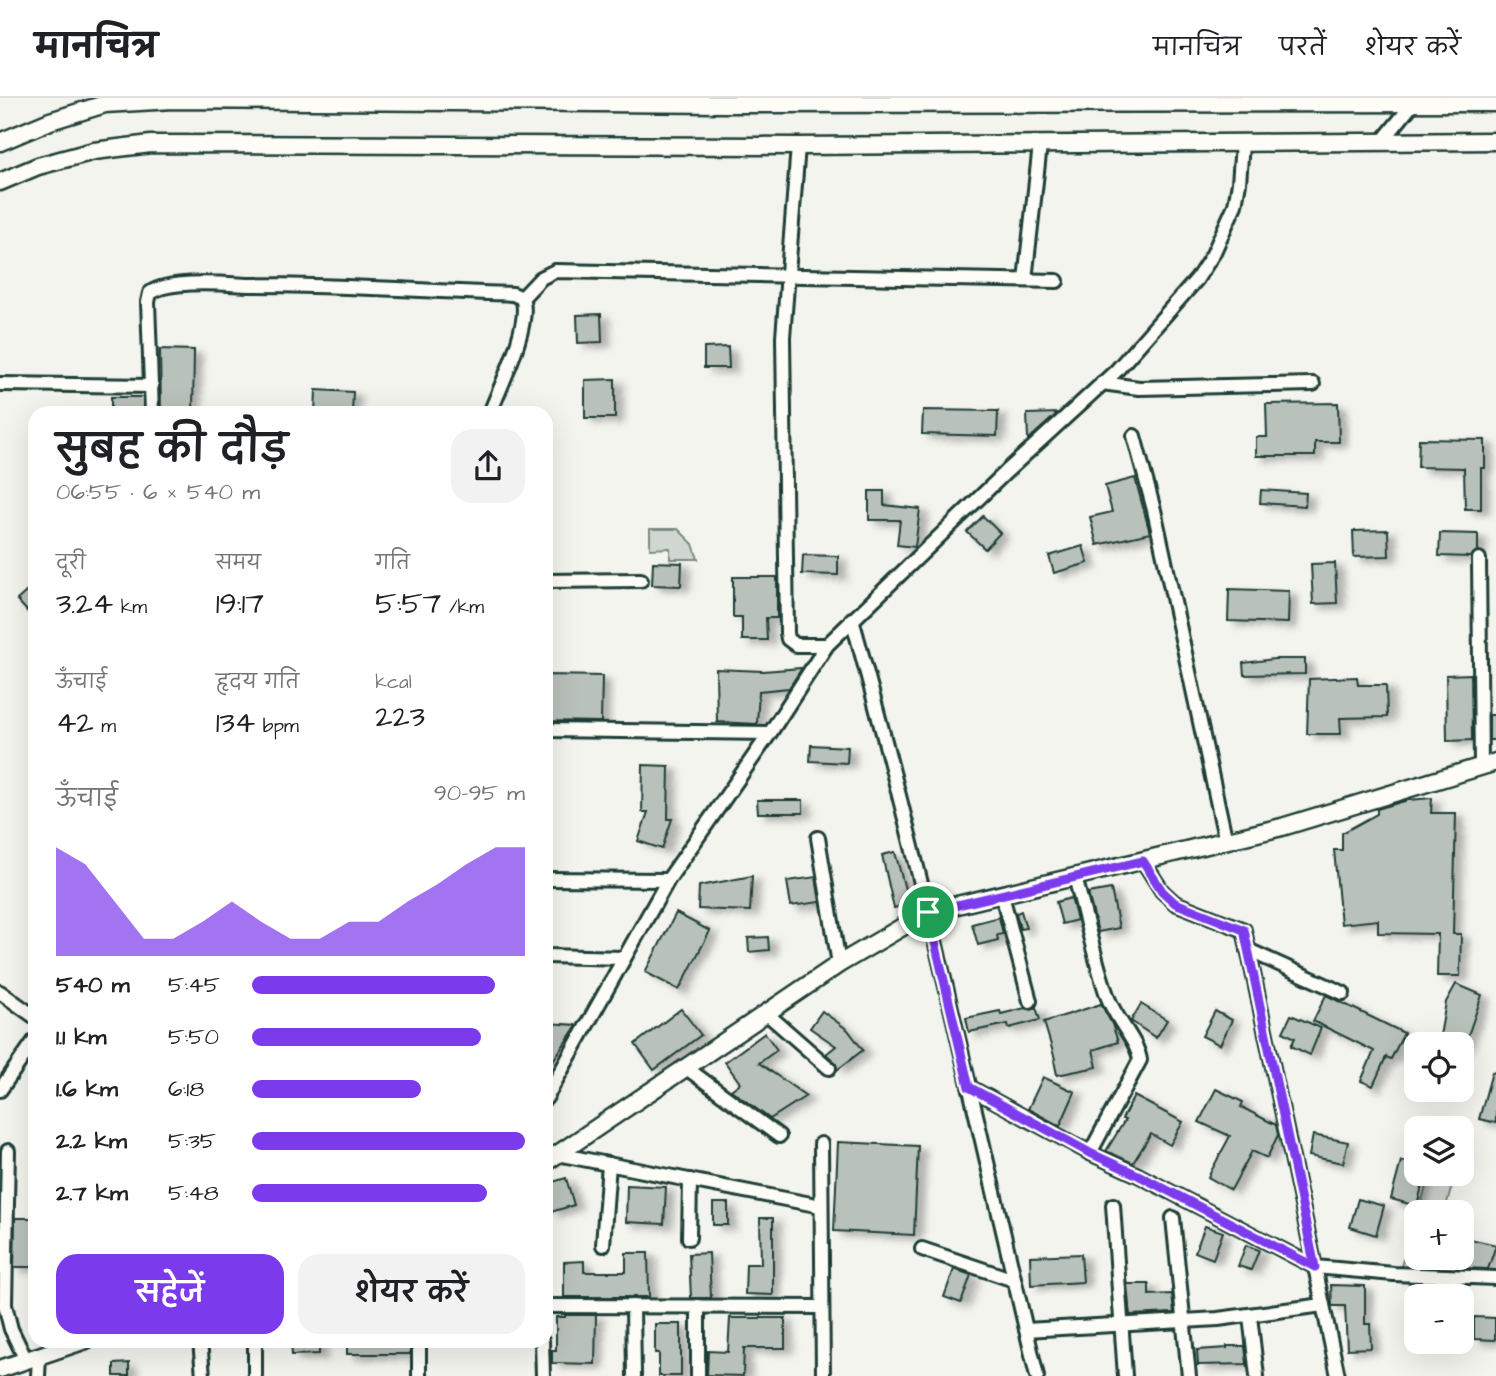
<!DOCTYPE html>
<html lang="hi">
<head>
<meta charset="utf-8">
<style>
	:root { --surface:#fff; --page:#f2f2f2; --text:#202124; --muted:#757577; --line:#e0e0e0; --accent:#7c3aed }
	body { margin:0; font-family:"Architects Daughter","Playpen Sans Deva",sans-serif; background:var(--page); color:var(--text); height:100vh; display:flex; flex-direction:column; font-size:26px; white-space:nowrap }
	* { box-sizing:border-box; margin:0 }
	p { font-size:23px; color:var(--muted) }
	.icon { flex:none; width:38px; height:38px; fill:none; stroke:currentColor; stroke-width:2; stroke-linecap:round; stroke-linejoin:round }
	.map { position:relative; flex:1; overflow:hidden }
	.drawer { position:absolute; left:28px; top:308px; width:525px; height:942px; display:flex; flex-direction:column; background:var(--surface); border-radius:21px; box-shadow:0 7px 28px #0002 }
	.drawer>* { flex:none }
	.tools { position:absolute; left:1404px; top:934px; display:grid; gap:14px }
	.tools a { display:grid; place-items:center; width:70px; height:70px; border-radius:14px; background:var(--surface); box-shadow:0 7px 28px #0002; font-size:35px }
	.pin { position:absolute; display:grid; place-items:center; width:60px; height:60px; color:#fff; margin:-30px; border:4px solid #fff; border-radius:50%; box-shadow:0 2px 7px #0007 }
	.round { display:grid; place-items:center; flex:none; width:74px; height:74px; border-radius:21px; background:var(--page) }
	.overview { display:flex; align-items:center; justify-content:space-between; height:119px; padding:0 28px }
	h1 { font-size:38px; font-weight:600; line-height:52px }
	.figures { display:grid; grid-template-columns:repeat(3,1fr); gap:10px; height:119px; padding:7px 28px }
	.figures div { display:grid; align-content:center }
	.figures b { font-size:30px; font-weight:600 }
	.figures small { font-size:19px; font-weight:400 }
	.figures p { font-size:19px }
	.chart { height:196px; padding:14px 28px }
	.chart p { display:flex; justify-content:space-between }
	.chart svg { width:100%; height:126px; margin-top:7px; fill:var(--accent); opacity:.7 }
	.action { display:flex; gap:14px; margin-top:auto; padding:14px 28px }
	.action a { flex:1; height:80px; border-radius:21px; background:var(--accent); color:#fff; font-size:28px; font-weight:600; line-height:80px; text-align:center }
	.action a+a { background:var(--page); color:var(--text) }
	ul { padding:0 28px; list-style:none; font-size:23px }
	li { display:grid; grid-template-columns:112px 84px 1fr; align-items:center; height:52px }
	li i { height:18px; border-radius:9px; background:var(--accent) }
	header { display:flex; align-items:center; gap:42px; box-sizing:border-box; height:98px; padding:0 35px; background:var(--surface); border-bottom:2px solid var(--line) }
	header strong { font-size:33px }
	nav { display:flex; gap:38px; margin-inline-start:auto; font-size:24px }
	.map>svg:first-child { display:block }
	.green { fill:#d1d6d1; stroke:#788a82; stroke-width:2 }
	.building { fill:#b9c1bb; stroke:#1f3d34; stroke-width:2; filter:url(#shadow) }
	.lines { fill:none; stroke-linecap:round; stroke-linejoin:round }
	.minor-casing { stroke:#1f3d34; stroke-width:18 }
	.tertiary-casing { stroke:#1f3d34; stroke-width:21 }
	.minor { stroke:#fdfcf7; stroke-width:12 }
	.tertiary { stroke:#fdfcf7; stroke-width:16 }
	.route-casing { stroke:#fff; stroke-width:14 }
	.route { stroke:#7c3aed; stroke-width:9 }
</style>
</head>
<body>
<header>
<strong>मानचित्र</strong>
<nav><a>मानचित्र</a><a>परतें</a><a>शेयर करें</a></nav>
</header>
<div class="map">
<svg width="1496" height="1278" viewBox="0 0 1496 1278">
	<defs>
		<filter id="shadow"><feDropShadow dx="8" dy="4.5" stdDeviation="3.5" flood-color="#0004"/></filter>
	</defs>
	<rect width="100%" height="100%" fill="#f4f4ef"/>
	<filter id="ink" filterUnits="userSpaceOnUse"><feTurbulence type="fractalNoise" baseFrequency=".0143" numOctaves="2"/><feDisplacementMap in="SourceGraphic" scale="14" xChannelSelector="R" yChannelSelector="G"/><feConvolveMatrix kernelMatrix="1 2 1 2 8 2 1 2 1" color-interpolation-filters="sRGB"/></filter>
	<g filter="url(#ink)">
		<g class="green">
			<path d="M650,431H678L693,446L698,461H670V450L650,451Z"/>
			<path d="M1430,1076L1455,1078L1444,1115H1418Z"/>
			<path d="M1416,1120V1160H1430L1424,1179L1401,1168Z"/>
		</g>
		<g class="building">
			<path d="M601,216L602,244L578,245L577,217Z"/>
			<path d="M728,249L729,270H704V250Z"/>
			<path d="M160,251L194,252L193,315H161Z"/>
			<path d="M615,281V320H585V282Z"/>
			<path d="M316,292L353,294L352,315H315Z"/>
			<rect x="111" y="299" width="32" height="16"/>
			<path d="M1338,305L1339,344H1315V358H1256V339H1267L1266,306Z"/>
			<path d="M923,312L998,313L997,338L922,336Z"/>
			<path d="M1058,315L1029,341H1028L1027,316Z"/>
			<path d="M1419,341L1485,342V370H1481V411H1465L1464,370L1418,369Z"/>
			<path d="M1135,380L1150,435L1097,447L1090,419L1112,414L1105,388Z"/>
			<path d="M1261,392L1306,395L1305,408L1260,405Z"/>
			<path d="M869,393H884V407L920,411L915,449L897,447L900,422H869Z"/>
			<path d="M983,418L1000,435L985,451L967,434Z"/>
			<path d="M1388,432L1389,458L1354,459L1353,433Z"/>
			<path d="M1440,435L1478,436V452L1471,459L1439,458Z"/>
			<path d="M1083,448L1088,465L1054,475L1049,458Z"/>
			<path d="M803,457L838,458V477L802,476Z"/>
			<path d="M653,464L682,465L681,488L652,487Z"/>
			<path d="M1335,465L1337,505L1313,506L1311,466Z"/>
			<path d="M733,479H777V520H766L767,542H742V519H733Z"/>
			<path d="M35,486V522L17,502Z"/>
			<path d="M1229,491L1289,493L1288,525L1228,523Z"/>
			<path d="M1274,561H1305V576L1244,577L1243,565Z"/>
			<path d="M802,570L789,590L759,593L757,626L717,624L716,571L763,573Z"/>
			<path d="M1471,576L1472,642L1447,643L1446,577Z"/>
			<path d="M547,577L602,578L601,624L546,623Z"/>
			<path d="M1357,579L1358,587H1386L1387,619L1340,620L1341,636H1307L1309,581Z"/>
			<rect x="1489" y="617" width="7" height="25"/>
			<path d="M811,647L848,649L847,665L810,663Z"/>
			<path d="M643,667L669,668L668,721H672L662,751L638,743L648,714H642Z"/>
			<path d="M1432,700L1431,715H1456L1453,836H1461L1460,878H1437L1438,836L1378,835V822L1341,826L1334,752H1342V735L1377,716V711L1408,702Z"/>
			<path d="M757,702H803V715H758Z"/>
			<path d="M895,754L909,806L894,810L882,757Z"/>
			<path d="M752,778L750,813L698,811L699,788Z"/>
			<path d="M816,779L820,804L791,808L787,783Z"/>
			<path d="M1111,791L1119,830L1098,834L1088,795Z"/>
			<path d="M1071,800L1077,822L1062,826L1056,804Z"/>
			<path d="M1021,813L1026,830L1020,831L1016,815Z"/>
			<path d="M676,815L710,833L679,892L645,874Z"/>
			<path d="M999,819L1003,836L997,837L998,842L978,847L972,826Z"/>
			<path d="M768,839L769,852L749,854L748,840Z"/>
			<path d="M1456,886L1482,897L1464,949L1440,938L1446,904Z"/>
			<path d="M1326,897L1404,935L1391,961L1386,959L1373,988L1361,983L1374,953L1313,923Z"/>
			<path d="M1101,906L1112,926L1118,944L1093,952L1097,969L1057,977L1054,962L1055,961L1044,924Z"/>
			<path d="M1141,906L1167,922L1156,940L1131,923Z"/>
			<path d="M1036,909L1040,922L1009,930L1008,926L969,934L966,920L1000,913L1001,916L1025,910L1032,912Z"/>
			<path d="M681,911L701,937L654,972L635,946Z"/>
			<path d="M822,913L848,932L863,952L837,972L835,964L826,956L836,948L810,930Z"/>
			<path d="M1215,913L1232,922L1220,947L1202,938Z"/>
			<path d="M1291,917L1321,930L1310,957L1291,948L1295,940L1283,934Z"/>
			<path d="M546,925L577,927L546,973Z"/>
			<path d="M765,935L777,952L759,965L806,998L770,1021L731,992L740,985L725,964Z"/>
			<path d="M1492,974L1496,975V1025L1479,1021Z"/>
			<path d="M1043,979L1075,994L1060,1028L1028,1011Z"/>
			<path d="M1216,991L1243,1004L1241,1009L1276,1027L1278,1037L1267,1060L1252,1053L1231,1092L1208,1079L1230,1038L1199,1024Z"/>
			<path d="M1134,998L1183,1024L1170,1047L1151,1036L1133,1065L1106,1053L1125,1022L1122,1021Z"/>
			<path d="M1313,1037L1348,1044L1343,1065L1309,1058Z"/>
			<path d="M838,1044L918,1048L914,1137L834,1133Z"/>
			<path d="M1401,1063L1416,1067V1076H1425L1417,1108L1391,1101Z"/>
			<path d="M566,1080L574,1107L551,1114L546,1096V1086Z"/>
			<path d="M627,1087L666,1089L664,1126L626,1124Z"/>
			<path d="M1358,1101L1384,1108L1376,1137L1350,1129Z"/>
			<rect x="713" y="1105" width="15" height="22"/>
			<path d="M15,1120H35V1169H14Z"/>
			<path d="M760,1120H773V1197L745,1196L746,1166H761Z"/>
			<path d="M1205,1128L1223,1134L1213,1161L1195,1154Z"/>
			<path d="M1470,1141L1496,1147L1488,1171L1464,1170Z"/>
			<path d="M1246,1147L1259,1152L1251,1172L1238,1168Z"/>
			<path d="M626,1155H648L649,1199H564V1164L584,1163V1174H626Z"/>
			<path d="M709,1155L711,1200H691L689,1156Z"/>
			<path d="M1081,1156L1083,1184L1031,1187L1030,1158Z"/>
			<path d="M954,1171L971,1177L961,1205L944,1199Z"/>
			<path d="M1127,1186H1149V1197L1172,1196L1174,1215L1130,1217Z"/>
			<path d="M1331,1187L1365,1188V1226H1370L1371,1250L1347,1251L1345,1208H1332Z"/>
			<path d="M565,1217H596L595,1266L552,1265V1252H556V1219H565Z"/>
			<path d="M1474,1219L1495,1220V1242L1474,1241Z"/>
			<path d="M730,1220H785V1250H744L743,1278L707,1277L708,1253L728,1254Z"/>
			<path d="M655,1226H681V1278H659V1255H655Z"/>
			<path d="M291,1242H319V1256L292,1257Z"/>
			<rect x="347" y="1242" width="63" height="14"/>
			<path d="M1227,1248H1245L1247,1266L1198,1267L1197,1252L1227,1250Z"/>
			<path d="M129,1265V1278H114V1266Z"/>
		</g>
		<g class="lines">
			<defs>
				<g id="minor">
					<path d="M1381,45L1415,3"/>
					<path d="M798,48L783,239L787,535L788,541L796,547H827"/>
					<path d="M1025,182L1040,47"/>
					<path d="M522,200L541,180L555,173L1057,183"/>
					<path d="M1102,285L1139,290L1313,286"/>
					<path d="M0,286L152,288"/>
					<path d="M152,315L148,204L150,195C170,181 225,186 250,187C338,187 426,193 513,196L522,200C532,225 500,289 490,315"/>
					<path d="M1134,338L1154,412L1226,744"/>
					<path d="M1479,461L1481,668"/>
					<path d="M546,483L641,482"/>
					<path d="M852,521C922,771 977,1025 1037,1278"/>
					<path d="M546,632L770,635"/>
					<path d="M818,740L839,866"/>
					<path d="M1143,763L1162,793L1175,805L1244,832L1338,1278"/>
					<path d="M1075,779C1086,819 1094,861 1108,900C1116,922 1137,942 1140,962L1090,1055"/>
					<path d="M546,781L668,782"/>
					<path d="M1002,797L1030,903"/>
					<path d="M1248,852L1343,895"/>
					<path d="M546,858L624,860"/>
					<path d="M0,894L35,919"/>
					<path d="M766,915L829,970"/>
					<path d="M685,969L779,1038"/>
					<path d="M969,989L1090,1055L1138,1077L1315,1169L1394,1176L1496,1180"/>
					<path d="M0,992L35,942"/>
					<path d="M546,1000L668,782L770,635L827,547L1007,373L1116,273L1197,181L1213,156L1235,107L1239,85L1242,46"/>
					<path d="M821,1046L823,1278"/>
					<path d="M8,1053L5,1207L11,1231L26,1262"/>
					<path d="M557,1056L821,1108"/>
					<path d="M1113,1107L1125,1278"/>
					<path d="M1173,1120L1189,1278"/>
					<path d="M689,1140L690,1082"/>
					<path d="M603,1147L609,1066"/>
					<path d="M922,1151L1014,1182"/>
					<path d="M546,1208L822,1209"/>
					<path d="M633,1208L634,1278"/>
					<path d="M1250,1218L1257,1278"/>
					<path d="M1026,1232L1218,1221L1323,1207"/>
					<path d="M200,1242L203,1278"/>
					<path d="M419,1242V1278"/>
					<path d="M542,1242L543,1278"/>
					<path d="M38,1278L39,1258"/>
					<path d="M255,1278V1242"/>
					<path d="M698,1278V1208"/>
				</g>
				<g id="tertiary">
					<path d="M0,44L50,23L105,6L173,2L726,6L1496,5"/>
					<path d="M0,84L38,68L94,53L151,46L798,48L1496,43"/>
					<path d="M546,1064L839,866L928,814L1282,729L1496,664"/>
					<path d="M0,1271L86,1242"/>
				</g>
			</defs>
			<use href="#minor" class="minor-casing"/>
			<use href="#tertiary" class="tertiary-casing"/>
			<use href="#minor" class="minor"/>
			<use href="#tertiary" class="tertiary"/>
		</g>
	</g>
	<g class="lines" filter="url(#ink)">
		<defs>
			<path id="route" d="M1143,763L1162,793L1175,805L1244,832L1315,1169L1138,1077L1090,1055L969,989L928,814Z"/>
		</defs>
		<use href="#route" class="route-casing"/>
		<use href="#route" class="route"/>
	</g>
</svg>
<div class="tools">
<a><svg class="icon" aria-label="locate" viewBox="0 0 24 24"><circle cx="12" cy="12" r="6"/><path d="M12 2v4M12 18v4M2 12h4M18 12h4"/></svg></a>
<a><svg class="icon" aria-label="layers" viewBox="0 0 24 24"><path d="M12 4l9 5-9 5-9-5zM3 14l9 5 9-5"/></svg></a>
<a>+</a>
<a>−</a>
</div>
<div class="pin" style="left:928px;top:814px;background:#1e9e55"><svg class="icon" aria-label="arrive" viewBox="0 0 24 24"><path d="M6 21V4h12l-3 4 3 4H6"/></svg></div>
<section class="drawer">
<div class="overview"><div><h1>सुबह की दौड़</h1><p>06:55 · 6 × 540 m</p></div><a class="round"><svg class="icon" aria-label="share" viewBox="0 0 24 24"><path d="M12 15V3M7 8l5-5 5 5M5 13v7h14v-7"/></svg></a></div>
<div class="figures">
<div><p>दूरी</p><b>3.24<small> km</small></b></div>
<div><p>समय</p><b>19:17</b></div>
<div><p>गति</p><b>5:57<small> /km</small></b></div>
</div>
<div class="figures">
<div><p>ऊँचाई</p><b>42<small> m</small></b></div>
<div><p>हृदय गति</p><b>134<small> bpm</small></b></div>
<div><p>kcal</p><b>223</b></div>
</div>
<div class="chart"><p><span>ऊँचाई</span>90–95 m</p>
<svg viewBox="0 0 160 44" preserveAspectRatio="none"><path d="M0 44V6L10 12L20 25L30 38L40 38L50 32L60 25L70 32L80 38L90 38L100 32L110 32L120 25L130 19L140 12L150 6L160 6V44z"/></svg>
</div>
<ul>
<li><b>540 m</b>5:45<i style="width:89%"></i></li>
<li><b>1.1 km</b>5:50<i style="width:84%"></i></li>
<li><b>1.6 km</b>6:18<i style="width:62%"></i></li>
<li><b>2.2 km</b>5:35<i style="width:100%"></i></li>
<li><b>2.7 km</b>5:48<i style="width:86%"></i></li>
</ul>
<div class="action"><a>सहेजें</a><a>शेयर करें</a></div>
</section>
</div>
</body>
</html>
